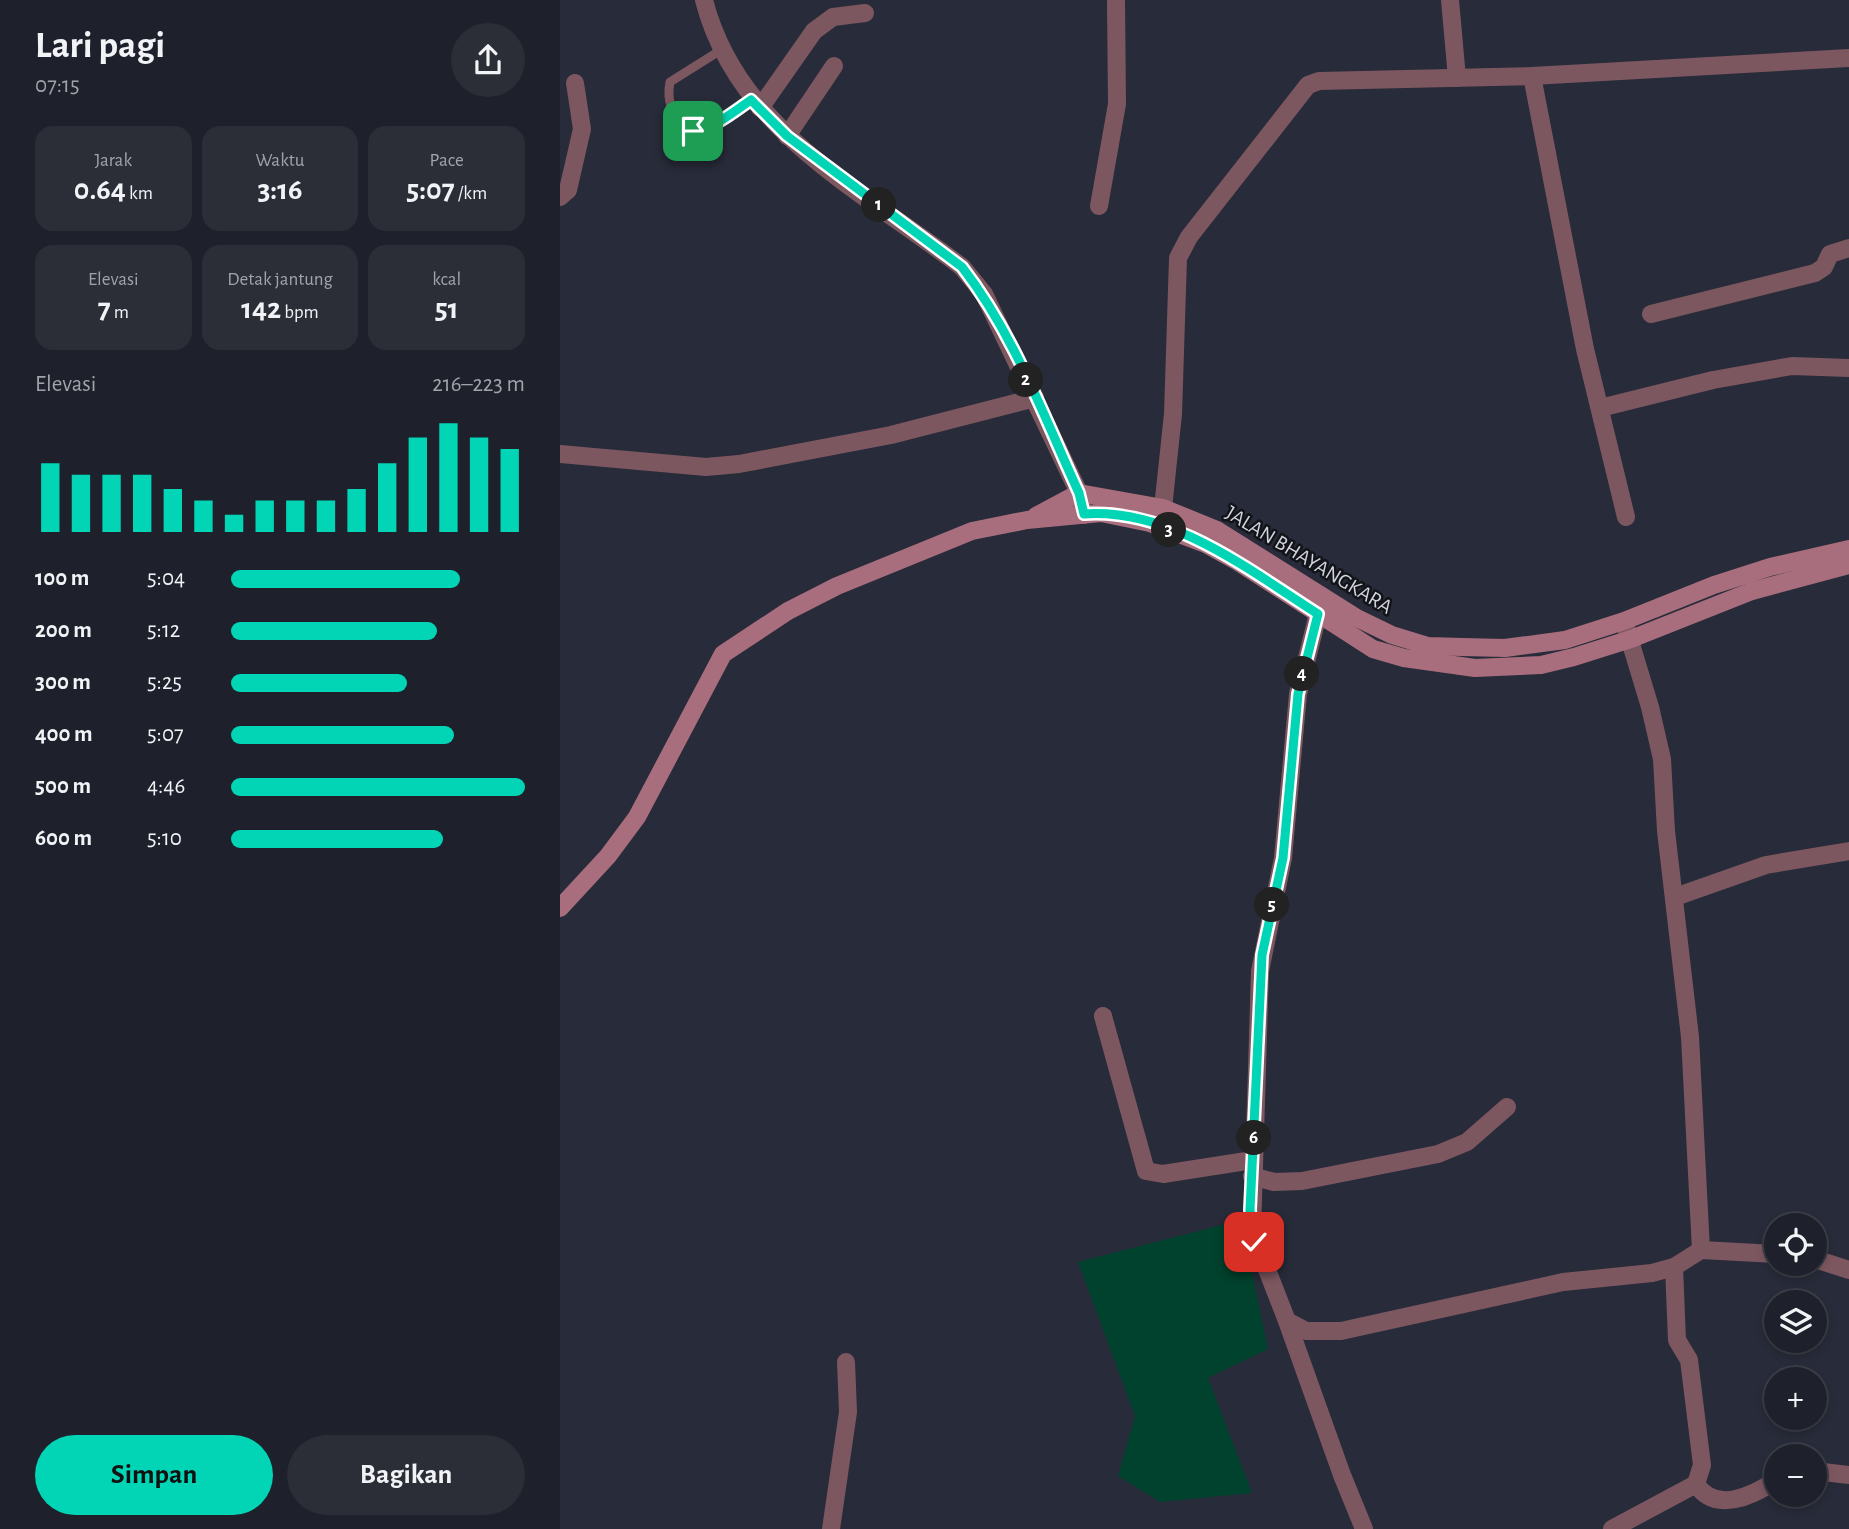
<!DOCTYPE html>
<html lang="id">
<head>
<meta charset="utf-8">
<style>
	:root { --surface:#1e202b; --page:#2b2d37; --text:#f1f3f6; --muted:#a1a3a9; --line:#3c3e47; --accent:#01d5b6 }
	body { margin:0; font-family:"Alegreya Sans",sans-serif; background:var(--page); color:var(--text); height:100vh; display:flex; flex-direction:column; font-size:26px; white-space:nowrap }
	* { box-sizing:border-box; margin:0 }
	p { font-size:23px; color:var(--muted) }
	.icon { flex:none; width:38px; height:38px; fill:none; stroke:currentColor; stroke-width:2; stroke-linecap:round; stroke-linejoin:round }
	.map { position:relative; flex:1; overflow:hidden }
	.drawer { display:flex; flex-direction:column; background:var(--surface); width:560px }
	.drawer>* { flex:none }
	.fabs { position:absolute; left:1204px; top:1213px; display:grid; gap:14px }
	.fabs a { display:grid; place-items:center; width:63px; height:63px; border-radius:50%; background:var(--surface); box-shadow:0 4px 10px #0003,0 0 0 2px var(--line); font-size:35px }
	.pin { position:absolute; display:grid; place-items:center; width:60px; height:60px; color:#fff; margin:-30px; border-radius:14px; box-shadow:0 4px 10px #0006 }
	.km { position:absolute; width:35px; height:35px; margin:-18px; border-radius:50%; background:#222; color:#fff; font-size:19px; line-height:35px; text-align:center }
	.round { display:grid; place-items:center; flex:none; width:74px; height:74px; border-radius:37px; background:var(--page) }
	.overview { display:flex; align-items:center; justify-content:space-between; height:119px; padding:0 35px }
	h1 { font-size:38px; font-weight:600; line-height:52px }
	.stats { display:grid; grid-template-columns:repeat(3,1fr); gap:10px; height:119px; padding:7px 35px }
	.stats div { display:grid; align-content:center; border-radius:18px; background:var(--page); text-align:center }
	.stats b { font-size:30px; font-weight:600 }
	.stats small { font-size:19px; font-weight:400 }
	.stats p { font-size:19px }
	.chart { height:196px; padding:14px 35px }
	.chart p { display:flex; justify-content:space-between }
	.chart svg { width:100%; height:126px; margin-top:7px; stroke:var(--accent); stroke-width:6 }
	.cta { display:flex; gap:14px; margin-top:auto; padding:14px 35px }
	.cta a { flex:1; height:80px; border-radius:42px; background:var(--accent); color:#111; font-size:28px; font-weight:600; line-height:80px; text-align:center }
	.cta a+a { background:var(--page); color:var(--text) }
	ul { padding:0 35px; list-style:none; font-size:23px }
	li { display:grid; grid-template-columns:112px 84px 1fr; align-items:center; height:52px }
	li i { height:18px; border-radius:9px; background:var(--accent) }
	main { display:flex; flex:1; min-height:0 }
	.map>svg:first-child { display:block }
	.green { fill:#00422d }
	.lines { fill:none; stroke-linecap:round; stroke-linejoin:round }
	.lane { stroke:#7d5760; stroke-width:9 }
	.street { stroke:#7d5760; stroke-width:18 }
	.secondary { stroke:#a96e7d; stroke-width:18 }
	.route-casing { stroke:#fff; stroke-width:14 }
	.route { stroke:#01d5b6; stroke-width:9 }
	.labels { text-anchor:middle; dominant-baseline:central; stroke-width:5; stroke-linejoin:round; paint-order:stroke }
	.street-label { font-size:21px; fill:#d2d5dd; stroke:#13141a }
</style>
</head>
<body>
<main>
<section class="drawer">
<div class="overview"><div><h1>Lari pagi</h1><p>07:15</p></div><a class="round"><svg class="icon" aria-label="share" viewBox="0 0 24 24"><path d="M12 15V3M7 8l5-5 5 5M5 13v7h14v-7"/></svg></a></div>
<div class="stats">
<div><p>Jarak</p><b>0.64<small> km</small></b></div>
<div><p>Waktu</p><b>3:16</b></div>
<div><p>Pace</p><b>5:07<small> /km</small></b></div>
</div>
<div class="stats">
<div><p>Elevasi</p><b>7<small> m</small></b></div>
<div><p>Detak jantung</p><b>142<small> bpm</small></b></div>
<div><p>kcal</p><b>51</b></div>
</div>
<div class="chart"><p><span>Elevasi</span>216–223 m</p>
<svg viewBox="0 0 160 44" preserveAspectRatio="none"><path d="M5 44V20M15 44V24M25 44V24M35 44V24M45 44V29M55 44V33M65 44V38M75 44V33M85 44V33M95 44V33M105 44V29M115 44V20M125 44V11M135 44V6M145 44V11M155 44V15"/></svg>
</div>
<ul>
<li><b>100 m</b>5:04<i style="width:78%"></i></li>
<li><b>200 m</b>5:12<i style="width:70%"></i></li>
<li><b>300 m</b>5:25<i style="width:60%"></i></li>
<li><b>400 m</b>5:07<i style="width:76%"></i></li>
<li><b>500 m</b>4:46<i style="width:100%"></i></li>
<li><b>600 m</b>5:10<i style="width:72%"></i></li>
</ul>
<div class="cta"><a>Simpan</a><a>Bagikan</a></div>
</section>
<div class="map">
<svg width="1289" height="1529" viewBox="0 0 1289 1529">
	<rect width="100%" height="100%" fill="#282b39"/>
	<path class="green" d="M681,1220L708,1349L648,1378L692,1493L600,1502L558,1476L575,1416L518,1262Z"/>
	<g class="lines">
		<path class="lane" d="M161,50L110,82C106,102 113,114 125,130H143L191,100"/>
		<g class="street">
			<path d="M144,0C177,130 303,191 402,267L424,294L519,493L524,515"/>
			<path d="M890,0L897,78"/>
			<path d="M972,76L1025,349L1066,517"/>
			<path d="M200,108L254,31L273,17L305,13"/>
			<path d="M227,136L274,66"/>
			<path d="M0,197L8,190L22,129L15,83"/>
			<path d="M539,206L557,104L556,0"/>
			<path d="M1091,314L1255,273L1264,267L1270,254L1289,248"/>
			<path d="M1040,408L1153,380L1232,366L1289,368"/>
			<path d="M0,454L146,467L179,464L331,435L475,398"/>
			<path d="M603,508L613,414L618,258L629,237L748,85L759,81L972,76L1289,58"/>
			<path d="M758,614L738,694L723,858L700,971L692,1231L727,1321L746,1331H781L1003,1282L1092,1273L1114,1267L1141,1250L1216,1254"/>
			<path d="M1064,621L1090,707L1102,759L1106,831L1130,1037L1141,1250"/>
			<path d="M1115,897L1206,865L1289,851"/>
			<path d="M543,1016L586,1171L603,1174L693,1160"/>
			<path d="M692,1176L714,1182L742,1181L878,1154L907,1142L947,1107"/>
			<path d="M1255,1259L1289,1270"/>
			<path d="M727,1321L782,1475L804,1529"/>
			<path d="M1255,1471L1289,1475"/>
			<path d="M1136,1484C1155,1514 1193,1496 1216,1480"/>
			<path d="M271,1529L288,1412L286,1362"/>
			<path d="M1052,1529L1136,1484L1142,1465L1129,1360L1117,1340L1114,1267"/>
		</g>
		<g class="secondary">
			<path d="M476,516L519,493L603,508L657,530L797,618L832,635L868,646L902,647L945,648L1005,640L1064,621L1154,585L1210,567L1289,549"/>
			<path d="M0,908L48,856L77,817L163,654L228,611L277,586L412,531L467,520L541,513L590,523L646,544L675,560L813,649L844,658L915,668L981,665L1014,657L1071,639L1192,591L1289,565"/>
		</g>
	</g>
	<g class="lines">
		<defs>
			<path id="route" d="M133,131C155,128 173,112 191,100L227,136L402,267C454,334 484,417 519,493L524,514C611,508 689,570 758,614L738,694L723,858L702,955L690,1210L694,1242"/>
		</defs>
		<use href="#route" class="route-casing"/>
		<use href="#route" class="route"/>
	</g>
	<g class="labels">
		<g class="street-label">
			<text transform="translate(749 560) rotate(31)">JALAN BHAYANGKARA</text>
		</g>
	</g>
</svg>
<div class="fabs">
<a><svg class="icon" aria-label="locate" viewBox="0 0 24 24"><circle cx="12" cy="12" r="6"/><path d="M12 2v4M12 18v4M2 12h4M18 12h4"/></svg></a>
<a><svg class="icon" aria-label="layers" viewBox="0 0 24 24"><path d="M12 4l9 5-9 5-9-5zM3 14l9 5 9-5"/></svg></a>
<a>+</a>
<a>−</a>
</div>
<div class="pin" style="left:133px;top:131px;background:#1e9e55"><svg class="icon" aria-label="arrive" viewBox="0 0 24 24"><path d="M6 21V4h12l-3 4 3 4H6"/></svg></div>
<div class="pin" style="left:694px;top:1242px;background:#d93025"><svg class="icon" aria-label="check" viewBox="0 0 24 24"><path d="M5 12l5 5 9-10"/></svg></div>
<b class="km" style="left:319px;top:205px">1</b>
<b class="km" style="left:466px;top:380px">2</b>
<b class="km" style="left:609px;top:530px">3</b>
<b class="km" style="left:742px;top:674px">4</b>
<b class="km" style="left:712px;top:905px">5</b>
<b class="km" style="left:694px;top:1138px">6</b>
</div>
</main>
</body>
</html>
